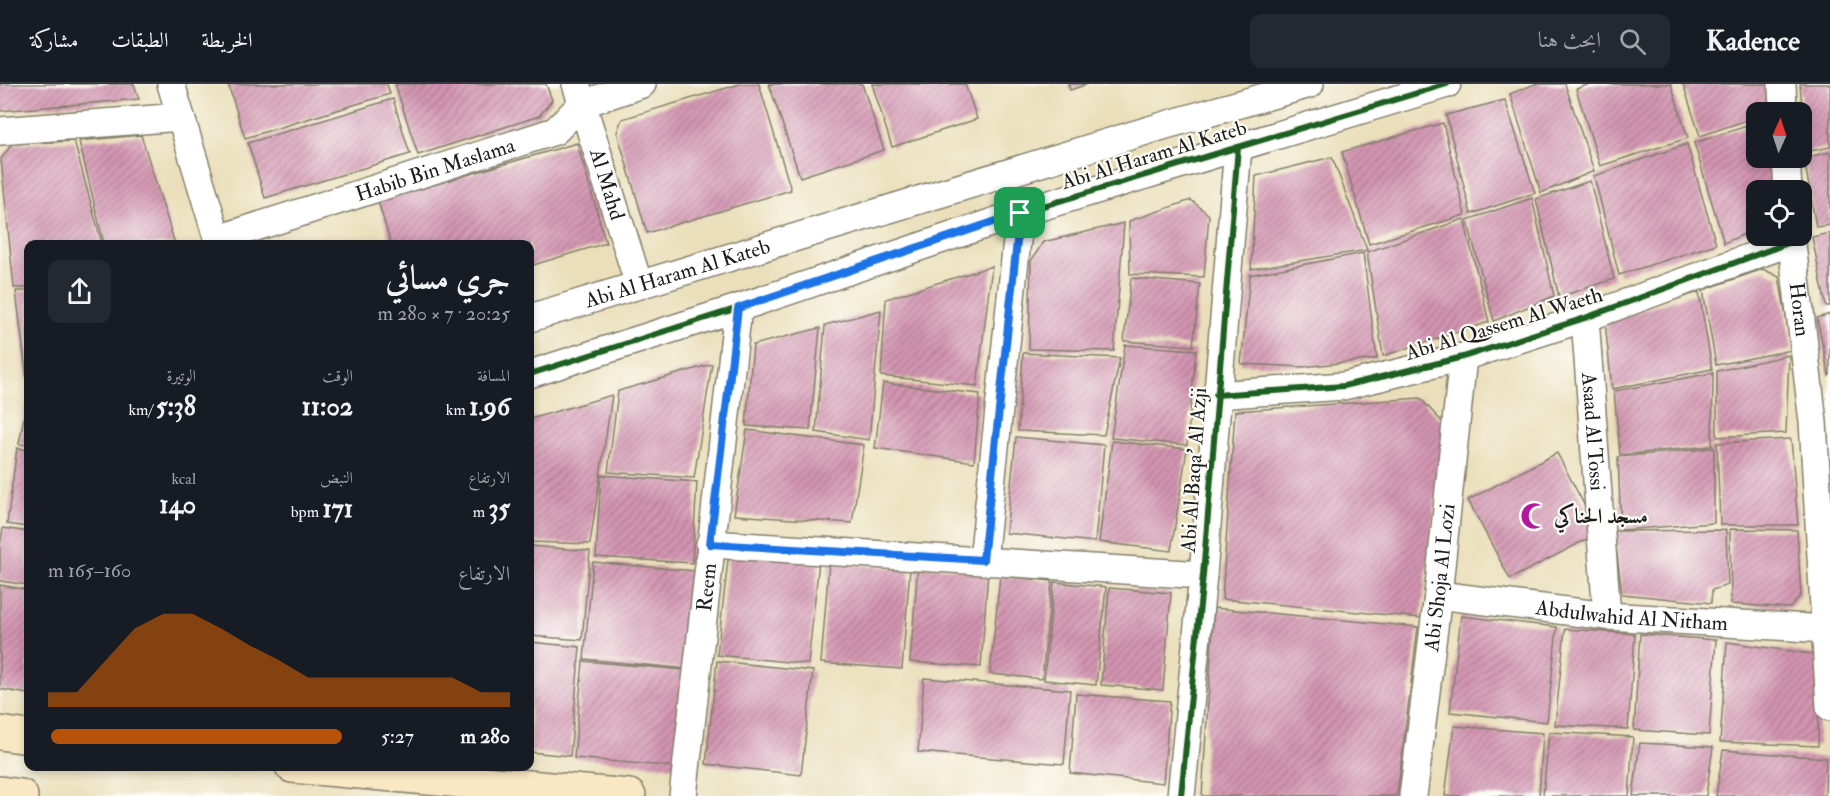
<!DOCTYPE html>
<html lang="ar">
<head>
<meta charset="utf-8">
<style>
	:root { --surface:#171b24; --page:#242831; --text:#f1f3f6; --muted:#9ea1a6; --line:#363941; --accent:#b45309 }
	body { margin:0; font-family:"IM FELL Double Pica",Amiri,serif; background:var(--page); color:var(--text); direction:rtl; height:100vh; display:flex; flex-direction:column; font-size:22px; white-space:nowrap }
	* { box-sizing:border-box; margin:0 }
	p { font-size:20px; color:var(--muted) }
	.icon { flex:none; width:33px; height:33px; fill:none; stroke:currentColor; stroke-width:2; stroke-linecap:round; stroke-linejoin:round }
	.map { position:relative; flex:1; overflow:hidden; direction:ltr }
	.drawer { position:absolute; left:24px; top:156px; width:510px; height:531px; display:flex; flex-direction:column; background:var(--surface); border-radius:12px; box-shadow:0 3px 9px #0003; direction:rtl }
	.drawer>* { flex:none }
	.needle { width:39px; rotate:3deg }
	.controls { position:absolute; left:1746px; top:18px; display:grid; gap:12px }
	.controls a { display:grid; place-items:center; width:66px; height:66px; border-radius:12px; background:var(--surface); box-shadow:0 3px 9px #0003; font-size:30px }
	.pin { position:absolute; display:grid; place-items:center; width:51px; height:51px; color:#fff; margin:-26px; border-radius:12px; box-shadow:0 3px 9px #0006 }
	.round { display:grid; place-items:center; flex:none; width:63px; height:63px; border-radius:12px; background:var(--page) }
	.head { display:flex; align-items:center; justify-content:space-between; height:102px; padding:0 24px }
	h1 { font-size:33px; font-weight:700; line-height:45px }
	.figures { display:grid; grid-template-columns:repeat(3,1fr); gap:9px; height:102px; padding:6px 24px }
	.figures div { display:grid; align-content:center }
	.figures b { font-size:26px; font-weight:700 }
	.figures small { font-size:16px; font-weight:400 }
	.figures p { font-size:16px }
	.chart { height:168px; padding:12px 24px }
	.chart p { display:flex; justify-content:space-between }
	.chart svg { width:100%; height:108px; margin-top:6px; fill:var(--accent); opacity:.7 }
	ul { padding:0 24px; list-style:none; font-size:20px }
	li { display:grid; grid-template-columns:96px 72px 1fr; align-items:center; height:45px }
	li i { height:15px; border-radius:8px; background:var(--accent) }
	header { display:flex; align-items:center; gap:36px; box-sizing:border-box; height:84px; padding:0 30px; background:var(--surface); border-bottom:2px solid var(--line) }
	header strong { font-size:28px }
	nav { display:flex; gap:33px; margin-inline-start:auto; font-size:21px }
	.search { width:420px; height:54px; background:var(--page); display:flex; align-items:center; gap:15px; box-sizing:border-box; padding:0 21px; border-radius:12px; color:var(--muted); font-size:22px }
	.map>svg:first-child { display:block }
	.building { fill:url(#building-hatch) }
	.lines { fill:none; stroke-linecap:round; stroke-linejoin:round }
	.street-casing { stroke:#837e6b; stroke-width:30 }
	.secondary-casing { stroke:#837e6b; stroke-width:36 }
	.street { stroke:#fff; stroke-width:27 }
	.secondary { stroke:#fae7c3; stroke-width:33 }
	.cycleway-casing { stroke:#fdfcf7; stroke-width:10 }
	.cycleway { stroke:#1b5e20; stroke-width:6 }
	.route-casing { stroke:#fff; stroke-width:12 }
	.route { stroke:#1a73e8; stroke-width:8 }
	.labels { text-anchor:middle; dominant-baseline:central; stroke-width:4.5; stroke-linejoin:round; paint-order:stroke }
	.street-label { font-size:21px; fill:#1c1c1c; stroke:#fdfcf7 }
	.poi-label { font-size:21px; font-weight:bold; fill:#1c1c1c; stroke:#fdfcf7; text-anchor:start }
</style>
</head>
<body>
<header>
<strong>Kadence</strong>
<div class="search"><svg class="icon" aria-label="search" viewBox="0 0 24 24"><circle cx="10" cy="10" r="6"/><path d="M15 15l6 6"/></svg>ابحث هنا</div>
<nav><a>الخريطة</a><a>الطبقات</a><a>مشاركة</a></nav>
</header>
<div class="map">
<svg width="1830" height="712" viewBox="0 0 1830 712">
	<defs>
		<pattern id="building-hatch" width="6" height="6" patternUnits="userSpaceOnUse" patternTransform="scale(1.5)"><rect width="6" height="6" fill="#d394b1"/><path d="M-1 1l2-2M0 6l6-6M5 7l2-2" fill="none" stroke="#aa788f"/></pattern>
	</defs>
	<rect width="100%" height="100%" fill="#fdfcf7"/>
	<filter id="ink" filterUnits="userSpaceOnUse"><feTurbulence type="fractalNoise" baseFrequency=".0167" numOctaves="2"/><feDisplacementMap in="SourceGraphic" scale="12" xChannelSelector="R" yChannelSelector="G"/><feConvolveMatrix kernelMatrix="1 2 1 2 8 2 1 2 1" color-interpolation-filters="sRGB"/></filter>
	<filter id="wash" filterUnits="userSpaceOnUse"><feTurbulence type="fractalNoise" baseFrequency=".008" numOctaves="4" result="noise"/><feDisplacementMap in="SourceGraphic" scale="24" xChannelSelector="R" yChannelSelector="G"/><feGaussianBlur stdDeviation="1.35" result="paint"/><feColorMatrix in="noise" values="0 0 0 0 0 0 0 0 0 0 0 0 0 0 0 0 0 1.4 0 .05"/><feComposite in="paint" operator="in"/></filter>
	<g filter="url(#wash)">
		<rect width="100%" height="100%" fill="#eadfba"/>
		<g id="blocks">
			<g class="building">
				<path d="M0,0H134L139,15L0,27Z"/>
				<path d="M228,0H387L390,10L245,54Z"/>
				<path d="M395,0H546L552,16L539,32L418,71Z"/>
				<path d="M740,0H759L791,106L647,149L617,48L622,35Z"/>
				<path d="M769,0H862L884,66L800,93Z"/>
				<path d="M872,0H965L977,35L892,63Z"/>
				<path d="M1068,0H1088L1070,6Z"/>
				<path d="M1535,0H1565L1594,87L1541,109L1510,10Z"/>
				<path d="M1590,0H1671L1688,54L1600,82L1576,5Z"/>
				<path d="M1683,0H1775V27L1756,28V33L1700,52Z"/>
				<path d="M1800,0H1830V63L1806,68Z"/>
				<path d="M393,15L410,70L265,114L248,59Z"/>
				<path d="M1505,16L1535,109L1471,130L1446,31Z"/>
				<path d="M1443,39L1465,131L1369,160L1342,68Z"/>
				<path d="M1756,39V74H1771L1775,106H1756V145L1724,159L1694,59Z"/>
				<path d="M141,51L175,160H104L79,57Z"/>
				<path d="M74,57L102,160H28V204H14L1,75L12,60Z"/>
				<path d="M577,59L606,159L530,182V160H391L378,117Z"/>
				<path d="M1687,60L1716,160L1619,191L1594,92Z"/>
				<path d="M1830,68V141L1816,143L1804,74Z"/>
				<path d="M1332,73L1367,166L1251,185L1256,92Z"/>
				<path d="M1590,97L1614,195L1559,213L1536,115Z"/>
				<path d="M1532,114L1554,212L1494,237L1467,136Z"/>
				<path d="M1191,116L1209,131L1204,193L1130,190L1129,137Z"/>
				<path d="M1464,135L1489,238L1383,272L1367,168Z"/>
				<path d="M1124,139L1114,267L1029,265L1031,177L1043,158Z"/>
				<path d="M1830,149V222H1826L1812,153Z"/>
				<path d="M1363,169L1377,275L1302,283L1241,280L1250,191Z"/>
				<path d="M992,182L977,302L881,292L886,215Z"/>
				<path d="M1763,185L1779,193L1792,266L1716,281L1703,206Z"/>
				<path d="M1131,194L1200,200L1193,262L1124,257Z"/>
				<path d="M16,207H28V296H27Z"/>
				<path d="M1699,208L1712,285L1612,305L1605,238Z"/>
				<path d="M881,226L869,356L816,348L825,241Z"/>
				<path d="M1830,230V291L1829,292L1817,234Z"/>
				<path d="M820,244L810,346L746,342L753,261Z"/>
				<path d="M1125,261L1196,266L1187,361L1111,354Z"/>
				<path d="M1023,269L1120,274L1104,351L1018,347Z"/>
				<path d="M1789,271L1786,349L1717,353V287Z"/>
				<path d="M712,280L694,394L608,388L618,307Z"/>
				<path d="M1713,289L1712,362L1620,371L1614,307Z"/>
				<path d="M883,299L980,310L974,378L875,364Z"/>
				<path d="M612,311L590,460L530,458V335Z"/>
				<path d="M1420,314L1445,341L1421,534L1222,515L1235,327Z"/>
				<path d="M26,321H28V361L19,360Z"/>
				<path d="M747,346L864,361L852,439L734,431Z"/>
				<path d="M1016,353L1104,361L1095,458L1006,449Z"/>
				<path d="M1791,355L1798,441H1720L1717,359Z"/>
				<path d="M1112,357L1187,365L1171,467L1099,458Z"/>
				<path d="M17,364L28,366V443L7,440Z"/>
				<path d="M1714,364V439L1621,446L1618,373Z"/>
				<path d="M1557,369L1599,449L1510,495L1468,416Z"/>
				<path d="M601,391L697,398L692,479L596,473Z"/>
				<path d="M3,444L28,448V501L0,497V461Z"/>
				<path d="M1730,445L1797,446L1801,511L1790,524L1731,520Z"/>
				<path d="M1726,446L1728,501L1712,506L1711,519L1622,510L1614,447Z"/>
				<path d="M530,462L590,467L582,556L530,552Z"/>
				<path d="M729,468L819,477L808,580L717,571Z"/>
				<path d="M593,478L695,487L687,585L584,575Z"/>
				<path d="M829,479L910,485L902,585L821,579Z"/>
				<path d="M918,482L988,487L981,583L910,578Z"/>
				<path d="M1000,492L1052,497L1042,595L990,590Z"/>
				<path d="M1054,498L1106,503L1096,601L1044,596Z"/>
				<path d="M0,501L28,506V610L0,605Z"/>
				<path d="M1109,504L1171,509L1163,606L1101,601Z"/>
				<path d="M1214,524L1418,543L1397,712H1202Z"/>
				<path d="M1461,532L1557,543L1547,638L1450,628Z"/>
				<path d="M1565,545L1635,550L1628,645L1555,641Z"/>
				<path d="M1640,550L1716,556L1709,651L1634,646Z"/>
				<path d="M530,558L580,563L570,672L530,668Z"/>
				<path d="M1727,558L1819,571L1818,662L1720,658Z"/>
				<path d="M583,577L685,586L676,683L574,674Z"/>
				<path d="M717,577L813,587L801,691L706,680Z"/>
				<path d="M924,594L1070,606L1064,680L918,668Z"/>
				<path d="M1076,610L1170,617L1163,699L1070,689Z"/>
				<path d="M1454,642L1543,649L1539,712H1445Z"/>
				<path d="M1549,648L1633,653L1629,712H1543Z"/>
				<path d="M1640,659L1713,663L1706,712H1633Z"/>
				<path d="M1723,666L1826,674L1825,712H1716Z"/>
			</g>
		</g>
	</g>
	<g filter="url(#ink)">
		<use href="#blocks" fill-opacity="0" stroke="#837e6b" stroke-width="1.5"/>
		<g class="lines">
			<defs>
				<g id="street">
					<path d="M171,0L219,160"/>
					<path id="s1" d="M576,0L639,201"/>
					<path d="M1782,0L1783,28"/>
					<path d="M0,47L181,33"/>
					<path d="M1786,74L1788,106"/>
					<path id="s2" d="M1791,152L1813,338L1830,623"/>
					<path id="s3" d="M218,155L555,47L582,20L642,0"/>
					<path id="s4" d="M530,234L1166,41L1310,0"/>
					<path id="s5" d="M1585,234L1607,532"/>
					<path d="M530,290L738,224L1020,129L1447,0"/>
					<path d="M1216,311L1344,302L1463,273L1585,234L1791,158"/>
					<path d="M710,460L1203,491"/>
					<path d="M983,476L1020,129"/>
					<path id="s6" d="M1438,511L1607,532L1826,545"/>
					<path id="s7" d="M683,712L738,224"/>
					<path d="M1181,712L1203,491L1238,63"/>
					<path id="s8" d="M1413,712L1438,511L1463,273"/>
				</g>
				<g id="secondary">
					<path d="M0,649L28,653"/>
					<path d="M292,682L629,712"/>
					<path d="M0,709L21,712"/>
				</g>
			</defs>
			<use href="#street" class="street-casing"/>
			<use href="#secondary" class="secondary-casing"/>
			<use href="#street" class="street"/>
			<use href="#secondary" class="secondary"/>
			<defs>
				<g id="cycleway">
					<path d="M530,290L738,224L1020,129L1447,0"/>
					<path d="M1216,311L1344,302L1463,273L1585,234L1791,158"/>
					<path d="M1181,712L1203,491L1238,63"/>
				</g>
			</defs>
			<use href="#cycleway" class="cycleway-casing"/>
			<use href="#cycleway" class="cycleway"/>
		</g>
	</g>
	<g class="lines" filter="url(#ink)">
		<defs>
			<path id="route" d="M1020,129L983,476L710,460L738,224Z"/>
		</defs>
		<use href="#route" class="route-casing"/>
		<use href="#route" class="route"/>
	</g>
	<defs>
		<symbol id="mosque-bare" viewBox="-9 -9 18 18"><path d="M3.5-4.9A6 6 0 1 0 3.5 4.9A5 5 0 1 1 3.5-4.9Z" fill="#b5179e" stroke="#fdfcf7" stroke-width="2.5" paint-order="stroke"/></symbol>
	</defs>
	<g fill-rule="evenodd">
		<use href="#mosque-bare" x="1515" y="413" width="38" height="38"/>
	</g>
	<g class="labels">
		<g class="street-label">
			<text transform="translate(1154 71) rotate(-17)">Abi Al Haram Al Kateb</text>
			<text stroke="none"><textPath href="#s3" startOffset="228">Habib Bin Maslama</textPath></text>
			<text stroke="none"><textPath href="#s1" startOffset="105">Al Mahd</textPath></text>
			<text stroke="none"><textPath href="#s4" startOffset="154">Abi Al Haram Al Kateb</textPath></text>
			<text stroke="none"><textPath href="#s2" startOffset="74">Horan</textPath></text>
			<text transform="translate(1504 240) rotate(-17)">Abi Al Qassem Al Waeth</text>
			<text stroke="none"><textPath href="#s5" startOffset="114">Asaad Al Tossi</textPath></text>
			<text transform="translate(1194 386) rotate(-86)">Abi Al Baqa' Al Azji</text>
			<text stroke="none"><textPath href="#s8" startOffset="220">Abi Shoja Al Lozi</textPath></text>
			<text stroke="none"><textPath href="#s7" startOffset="210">Reem</textPath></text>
			<text stroke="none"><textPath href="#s6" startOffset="195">Abdulwahid Al Nitham</textPath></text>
		</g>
		<g class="poi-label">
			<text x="1554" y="432">مسجد الحناكي</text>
		</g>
	</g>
</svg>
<div class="controls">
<a><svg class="needle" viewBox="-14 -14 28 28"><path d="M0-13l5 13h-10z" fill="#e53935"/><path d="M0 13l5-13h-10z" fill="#9ea1a6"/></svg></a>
<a><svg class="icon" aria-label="locate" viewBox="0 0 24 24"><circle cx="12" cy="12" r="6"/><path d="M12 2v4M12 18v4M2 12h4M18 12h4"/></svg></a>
</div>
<div class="pin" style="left:1020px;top:129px;background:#1e9e55"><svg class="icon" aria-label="arrive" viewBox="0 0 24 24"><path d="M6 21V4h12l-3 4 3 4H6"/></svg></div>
<section class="drawer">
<div class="head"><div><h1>جري مسائي</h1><p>20:25 · 7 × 280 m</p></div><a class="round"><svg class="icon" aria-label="share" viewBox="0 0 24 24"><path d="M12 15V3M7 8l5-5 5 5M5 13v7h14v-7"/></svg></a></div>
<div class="figures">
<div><p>المسافة</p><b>1.96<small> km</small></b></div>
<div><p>الوقت</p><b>11:02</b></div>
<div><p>الوتيرة</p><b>5:38<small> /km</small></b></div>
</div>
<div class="figures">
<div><p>الارتفاع</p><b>35<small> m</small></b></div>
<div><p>النبض</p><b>171<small> bpm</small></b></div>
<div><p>kcal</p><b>140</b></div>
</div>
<div class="chart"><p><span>الارتفاع</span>160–165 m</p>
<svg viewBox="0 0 160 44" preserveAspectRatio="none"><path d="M0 44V38L10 38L20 25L30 12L40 6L50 6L60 12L70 19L80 25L90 32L100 32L110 32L120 32L130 32L140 32L150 38L160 38V44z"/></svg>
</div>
<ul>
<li><b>280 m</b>5:27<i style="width:99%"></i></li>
</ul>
</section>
</div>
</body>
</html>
